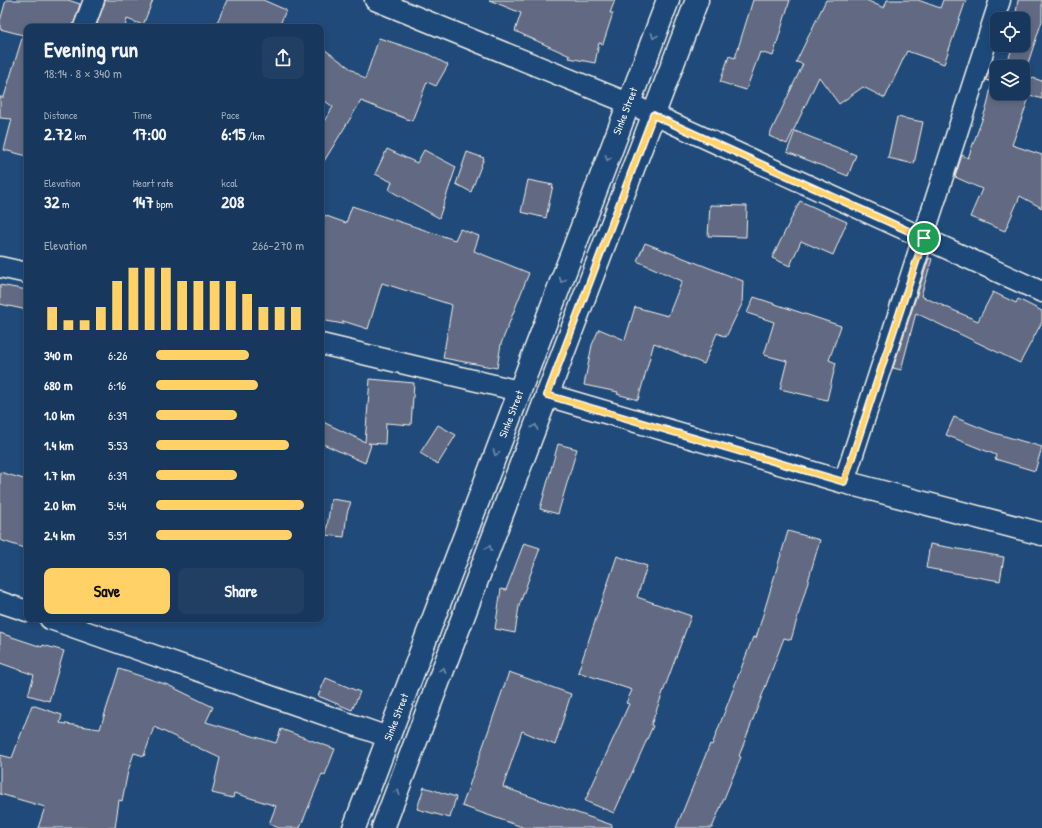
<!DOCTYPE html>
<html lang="en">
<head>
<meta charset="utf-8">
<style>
	:root { --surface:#17385c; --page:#203f62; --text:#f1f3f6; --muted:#9eacbb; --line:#365272; --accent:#ffd166 }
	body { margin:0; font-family:"Patrick Hand",sans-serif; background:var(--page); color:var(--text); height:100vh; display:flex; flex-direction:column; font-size:15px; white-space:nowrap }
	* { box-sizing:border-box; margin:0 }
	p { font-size:13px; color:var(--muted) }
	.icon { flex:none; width:22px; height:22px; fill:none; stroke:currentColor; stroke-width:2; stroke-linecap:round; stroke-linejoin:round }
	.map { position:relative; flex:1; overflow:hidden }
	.panel { position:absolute; left:24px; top:24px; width:300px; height:598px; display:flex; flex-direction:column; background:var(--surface); border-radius:8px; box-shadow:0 2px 6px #0003,0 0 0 1px var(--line) }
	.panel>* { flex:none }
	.controls { position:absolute; left:990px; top:12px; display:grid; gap:8px }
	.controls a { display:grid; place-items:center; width:40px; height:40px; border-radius:8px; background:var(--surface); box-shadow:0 2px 6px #0003,0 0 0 1px var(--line); font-size:20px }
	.pin { position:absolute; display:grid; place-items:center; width:34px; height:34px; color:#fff; margin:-17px; border:2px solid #fff; border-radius:50%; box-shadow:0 1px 4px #0007 }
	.round { display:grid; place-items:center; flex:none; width:42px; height:42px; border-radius:8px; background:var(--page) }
	.head { display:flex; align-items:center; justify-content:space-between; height:68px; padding:0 20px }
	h1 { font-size:22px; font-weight:700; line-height:30px }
	.metrics { display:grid; grid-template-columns:repeat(3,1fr); gap:6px; height:68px; padding:4px 20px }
	.metrics div { display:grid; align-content:center }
	.metrics b { font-size:17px; font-weight:700 }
	.metrics small { font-size:11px; font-weight:400 }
	.metrics p { font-size:11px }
	.chart { height:112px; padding:8px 20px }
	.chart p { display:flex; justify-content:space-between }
	.chart svg { width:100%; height:72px; margin-top:4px; stroke:var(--accent); stroke-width:6 }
	.button { display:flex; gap:8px; margin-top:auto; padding:8px 20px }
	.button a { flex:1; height:46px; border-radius:8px; background:var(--accent); color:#111; font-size:16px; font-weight:700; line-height:46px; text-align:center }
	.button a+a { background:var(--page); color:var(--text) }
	ul { padding:0 20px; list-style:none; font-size:13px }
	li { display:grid; grid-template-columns:64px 48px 1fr; align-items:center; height:30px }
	li i { height:10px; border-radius:5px; background:var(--accent) }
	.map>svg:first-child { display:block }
	.building { fill:#626b83; stroke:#f4f1e8 }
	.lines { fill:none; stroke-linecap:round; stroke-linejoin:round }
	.street-casing { stroke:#f4f1e8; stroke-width:23 }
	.secondary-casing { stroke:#f4f1e8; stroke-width:25 }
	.street { stroke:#1f4a7a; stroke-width:20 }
	.secondary { stroke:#1f4a7a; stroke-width:22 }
	.oneway { stroke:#748da6 }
	.route-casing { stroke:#fff; stroke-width:8 }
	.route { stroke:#ffd166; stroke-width:5 }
	.labels { text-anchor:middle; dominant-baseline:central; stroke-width:3; stroke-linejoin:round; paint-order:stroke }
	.street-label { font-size:11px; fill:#f4f1e8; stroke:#1f4a7a }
</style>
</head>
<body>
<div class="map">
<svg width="1042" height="828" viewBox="0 0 1042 828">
	<rect width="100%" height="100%" fill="#1f4a7a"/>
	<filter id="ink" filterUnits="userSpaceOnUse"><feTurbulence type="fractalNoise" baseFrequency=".025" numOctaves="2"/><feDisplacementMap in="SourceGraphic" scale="8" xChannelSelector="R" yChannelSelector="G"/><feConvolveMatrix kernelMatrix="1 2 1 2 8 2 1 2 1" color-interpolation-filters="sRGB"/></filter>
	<g filter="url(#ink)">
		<g class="building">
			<path d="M6,0H68L80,4L73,27H27V156L4,150L12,119L0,118V97H4L23,35L0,29V21Z"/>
			<path d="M105,0H153L143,25L127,19L125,27H96Z"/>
			<path d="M227,0H263L286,10L279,27H215Z"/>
			<path d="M489,0H615L610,13H613L603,44L599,43L595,63L569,58L570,56L515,31L521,13Z"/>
			<path d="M753,0H790L773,56L760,52L746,90L720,82L729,56L735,58Z"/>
			<path d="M826,0H866L884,8L887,0H918L940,8L943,0H966L944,64L907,51L885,98L863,87L839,104L819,77L787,144L769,136L803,64L796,62Z"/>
			<path d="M1018,0H1042V21L1024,75L1042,81V99L1030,95L1012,145L1042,155V208L1020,196L1005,231L970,217L982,189L955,177L962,155L968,158L987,106L992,82L986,80L991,64L1001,67H997V93H1023V67H1006L1013,45H1023V19H1015Z"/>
			<path d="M379,38L428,54L448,65L436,86L427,82L412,121L361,101L321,166V126L333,107L321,98V47L365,79Z"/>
			<path d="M897,117L923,122L914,164L888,158Z"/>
			<path d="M795,131L856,155L848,176L787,152Z"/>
			<path d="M387,149L417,163L424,150L456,167L439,218L389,190L392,182L375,174Z"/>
			<path d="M467,152L484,158L471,192L456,184Z"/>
			<path d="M528,180L553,185L546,218L521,212Z"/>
			<path d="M800,201L847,222L833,255L801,241L790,266L772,258Z"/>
			<path d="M710,205L747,206L746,237L708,236Z"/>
			<path d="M352,206L455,240L460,229L479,236L474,251L529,273L501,344L497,368L443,358L452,305L382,283L368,329L343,321V324L321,320V214L346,223Z"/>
			<path d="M645,243L743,281L742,304L726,337L717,333L704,364L654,343L638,400L617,394L618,392L584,385L592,345L599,329L625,340L635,307L668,316L682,281L637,261Z"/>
			<path d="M929,258L932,259L921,296L978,321L993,292L1016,303L1018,299L1042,311V322L1020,363L916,313L901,370L893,368Z"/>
			<path d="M0,285L27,290V310L0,304Z"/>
			<path d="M754,297L841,326L829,360L836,363L827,400L780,389L787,361L764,355L774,322L747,313Z"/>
			<path d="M370,379L414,383L411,425L386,423L385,444L368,443L371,445L365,463L321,443V421L365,442Z"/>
			<path d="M954,417L991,432L1042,447L1035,471L995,459L996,455L946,435Z"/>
			<path d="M438,425L456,435L438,464L420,453Z"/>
			<path d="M558,444L577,449L558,514L540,509Z"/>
			<path d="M0,472L27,480V549L0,540Z"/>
			<path d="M331,499L351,502L347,513L344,537L326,535Z"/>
			<path d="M788,531L820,540L791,640L784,638L739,756L741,757L712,828H676L710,744L712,745L753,637L756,638Z"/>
			<path d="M524,543L540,548L519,606L515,633L495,629L501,589L506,590Z"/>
			<path d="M930,544L1004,557L1000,581L926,568Z"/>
			<path d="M617,556L647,566L637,597L691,616L651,725L653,726L614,813L585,801L629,704L626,703L632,690L578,672Z"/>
			<path d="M0,633L42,647L43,645L64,651L49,701L28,695L34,675L0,663Z"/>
			<path d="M119,669L168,685L213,707L206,722L276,743L281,729L335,749L325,775L322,774L300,828H279L269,824L276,806L234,793L233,798L212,793L220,758L154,727L144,756L134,753L128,771L122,801L119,800L115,828H38L45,807L0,794V755L12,758L32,705L62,715L60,723L100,729Z"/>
			<path d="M509,672L571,694L555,745L522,731L503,787L612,825V828H525L462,806Z"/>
			<path d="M326,678L360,692L352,710L318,696Z"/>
			<path d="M424,787L456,797L450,818L417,809Z"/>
		</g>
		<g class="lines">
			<defs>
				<g id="street">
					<path d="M375,0L628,103L1042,292"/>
					<path d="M84,27L94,0"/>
					<path d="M0,267L27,273"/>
					<path d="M321,344L519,391"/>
					<path d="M844,482L1000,0"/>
					<path d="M0,602L27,611"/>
					<path d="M50,619L388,737"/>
				</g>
				<g id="secondary">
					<path d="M547,395L844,482L1042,534"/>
					<path d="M354,828L668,0"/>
					<path d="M383,828L697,0"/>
				</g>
			</defs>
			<use href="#street" class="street-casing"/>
			<use href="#secondary" class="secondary-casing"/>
			<use href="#street" class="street"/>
			<use href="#secondary" class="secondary"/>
		</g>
		<defs><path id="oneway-chevron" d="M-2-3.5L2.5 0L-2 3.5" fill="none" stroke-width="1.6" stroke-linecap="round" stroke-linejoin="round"/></defs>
		<g class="oneway">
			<use href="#oneway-chevron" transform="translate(654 36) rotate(111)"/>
			<use href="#oneway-chevron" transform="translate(608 158) rotate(111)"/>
			<use href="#oneway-chevron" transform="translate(562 280) rotate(111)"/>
			<use href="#oneway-chevron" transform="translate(535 427) rotate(-69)"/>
			<use href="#oneway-chevron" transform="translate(496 453) rotate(111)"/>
			<use href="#oneway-chevron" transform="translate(489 548) rotate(-69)"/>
			<use href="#oneway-chevron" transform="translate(443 670) rotate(-69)"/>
			<use href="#oneway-chevron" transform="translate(397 792) rotate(-69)"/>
		</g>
	</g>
	<g class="lines" filter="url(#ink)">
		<defs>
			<path id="route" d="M653,115L924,238L844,482L547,395Z"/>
		</defs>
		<use href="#route" class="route-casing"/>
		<use href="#route" class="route"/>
	</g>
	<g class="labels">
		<g class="street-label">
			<text transform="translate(625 111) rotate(-69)">Sinke Street</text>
			<text transform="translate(511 414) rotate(-69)">Sinke Street</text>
			<text transform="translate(396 717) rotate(-69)">Sinke Street</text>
		</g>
	</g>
</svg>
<div class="controls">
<a><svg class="icon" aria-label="locate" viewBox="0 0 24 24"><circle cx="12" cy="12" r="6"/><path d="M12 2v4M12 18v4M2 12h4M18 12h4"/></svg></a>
<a><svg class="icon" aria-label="layers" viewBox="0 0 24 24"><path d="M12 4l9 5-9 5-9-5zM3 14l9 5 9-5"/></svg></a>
</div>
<div class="pin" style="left:924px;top:238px;background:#1e9e55"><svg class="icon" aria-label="arrive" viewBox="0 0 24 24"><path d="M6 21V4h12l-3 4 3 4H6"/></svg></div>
<section class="panel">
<div class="head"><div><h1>Evening run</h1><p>18:14 · 8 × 340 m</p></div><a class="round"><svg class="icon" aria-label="share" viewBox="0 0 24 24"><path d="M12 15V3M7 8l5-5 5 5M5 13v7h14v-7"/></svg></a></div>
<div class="metrics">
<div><p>Distance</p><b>2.72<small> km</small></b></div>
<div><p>Time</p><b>17:00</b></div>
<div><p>Pace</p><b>6:15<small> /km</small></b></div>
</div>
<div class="metrics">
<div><p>Elevation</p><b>32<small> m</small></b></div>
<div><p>Heart rate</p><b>147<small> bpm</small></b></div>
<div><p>kcal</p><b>208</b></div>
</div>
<div class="chart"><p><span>Elevation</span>266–270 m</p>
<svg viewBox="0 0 160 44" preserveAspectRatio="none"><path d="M5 44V30M15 44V38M25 44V38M35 44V30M45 44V14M55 44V6M65 44V6M75 44V6M85 44V14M95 44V14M105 44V14M115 44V14M125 44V22M135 44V30M145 44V30M155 44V30"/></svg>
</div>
<ul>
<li><b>340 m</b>6:26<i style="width:63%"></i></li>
<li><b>680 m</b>6:16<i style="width:69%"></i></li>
<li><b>1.0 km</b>6:39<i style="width:55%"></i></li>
<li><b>1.4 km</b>5:53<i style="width:90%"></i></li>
<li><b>1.7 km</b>6:39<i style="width:55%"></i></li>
<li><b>2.0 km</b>5:44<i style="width:100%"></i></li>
<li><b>2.4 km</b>5:51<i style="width:92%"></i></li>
</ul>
<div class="button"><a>Save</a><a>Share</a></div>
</section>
</div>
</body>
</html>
